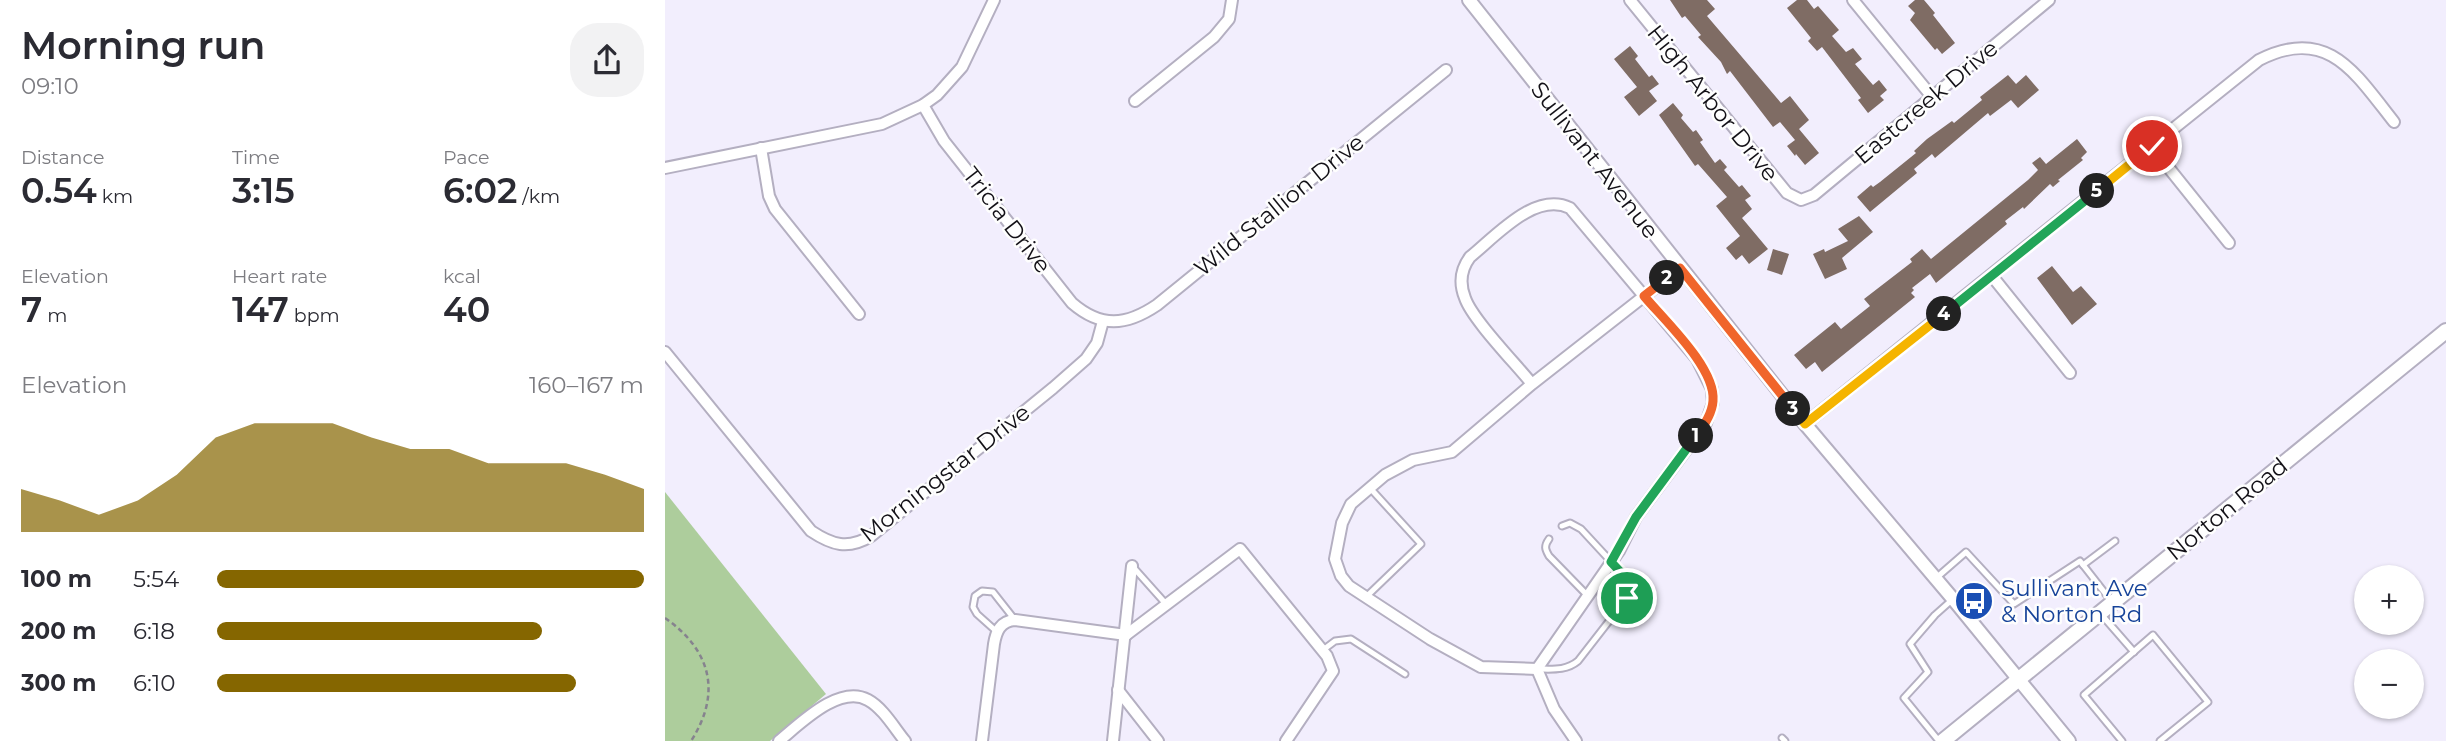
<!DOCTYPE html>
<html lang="en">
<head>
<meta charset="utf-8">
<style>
	:root { --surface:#fff; --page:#f2f2f3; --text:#2b2b33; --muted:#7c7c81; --accent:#856600 }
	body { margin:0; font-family:Montserrat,sans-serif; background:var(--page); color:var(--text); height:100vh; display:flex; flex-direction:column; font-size:26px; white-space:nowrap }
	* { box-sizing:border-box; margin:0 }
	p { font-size:23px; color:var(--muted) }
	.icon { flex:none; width:38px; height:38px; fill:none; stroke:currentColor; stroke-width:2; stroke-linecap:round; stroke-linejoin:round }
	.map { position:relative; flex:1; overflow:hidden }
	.side { display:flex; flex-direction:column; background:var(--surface); width:665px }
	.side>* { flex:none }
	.buttons { position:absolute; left:1689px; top:565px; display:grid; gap:14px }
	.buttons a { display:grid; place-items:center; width:70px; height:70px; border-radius:50%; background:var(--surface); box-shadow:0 2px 5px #0004; font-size:35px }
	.pin { position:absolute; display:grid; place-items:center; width:60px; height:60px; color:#fff; margin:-30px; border:4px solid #fff; border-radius:50%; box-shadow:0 2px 7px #0007 }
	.km { position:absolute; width:35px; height:35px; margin:-18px; border-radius:50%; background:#222; color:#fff; font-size:19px; line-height:35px; text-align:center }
	.round { display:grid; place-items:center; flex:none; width:74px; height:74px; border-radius:28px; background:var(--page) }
	.overview { display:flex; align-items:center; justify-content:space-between; height:119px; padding:0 21px }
	h1 { font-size:38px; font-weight:600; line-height:52px }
	.figures { display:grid; grid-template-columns:repeat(3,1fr); gap:10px; height:119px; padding:7px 21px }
	.figures div { display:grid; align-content:center }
	.figures b { font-size:35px; font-weight:600 }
	.figures small { font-size:19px; font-weight:400 }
	.figures p { font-size:19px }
	.chart { height:196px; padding:14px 21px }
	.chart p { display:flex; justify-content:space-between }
	.chart svg { width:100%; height:126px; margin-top:7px; fill:var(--accent); opacity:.7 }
	ul { padding:0 21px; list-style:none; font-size:23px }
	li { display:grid; grid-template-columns:112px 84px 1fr; align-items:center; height:52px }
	li i { height:18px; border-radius:9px; background:var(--accent) }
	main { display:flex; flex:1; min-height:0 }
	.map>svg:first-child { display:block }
	.green { fill:#adcd9c }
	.building { fill:#7f6c64 }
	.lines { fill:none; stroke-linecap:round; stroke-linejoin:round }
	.service-casing { stroke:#b4afc1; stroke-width:9 }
	.minor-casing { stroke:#b4afc1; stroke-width:14 }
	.tertiary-casing { stroke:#b4afc1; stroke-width:16 }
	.secondary-casing { stroke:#b4afc1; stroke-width:18 }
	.path { stroke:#86838e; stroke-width:2.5; stroke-dasharray:5 3.5; stroke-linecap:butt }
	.service { stroke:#fff; stroke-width:5 }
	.minor { stroke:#fff; stroke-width:10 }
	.tertiary { stroke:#fff; stroke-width:12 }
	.secondary { stroke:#fff; stroke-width:14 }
	.split-1-casing { stroke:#fff; stroke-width:14 }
	.split-2-casing { stroke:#fff; stroke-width:14 }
	.split-3-casing { stroke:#fff; stroke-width:14 }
	.split-4-casing { stroke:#fff; stroke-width:14 }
	.split-5-casing { stroke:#fff; stroke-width:14 }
	.split-6-casing { stroke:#fff; stroke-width:14 }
	.split-1 { stroke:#22a559; stroke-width:9 }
	.split-2 { stroke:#f0652b; stroke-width:9 }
	.split-3 { stroke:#f0652b; stroke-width:9 }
	.split-4 { stroke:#f5b400; stroke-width:9 }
	.split-5 { stroke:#22a559; stroke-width:9 }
	.split-6 { stroke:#f5b400; stroke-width:9 }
	.labels { text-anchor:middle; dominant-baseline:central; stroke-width:5; stroke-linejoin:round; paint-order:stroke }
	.street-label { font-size:23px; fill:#121016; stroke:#fefefe }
	.transit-label { font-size:23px; fill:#164399; stroke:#fefefe; text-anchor:start }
</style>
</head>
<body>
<main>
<section class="side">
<div class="overview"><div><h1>Morning run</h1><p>09:10</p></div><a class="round"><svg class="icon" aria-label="share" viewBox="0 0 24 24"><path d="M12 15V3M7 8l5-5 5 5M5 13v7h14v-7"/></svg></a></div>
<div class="figures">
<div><p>Distance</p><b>0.54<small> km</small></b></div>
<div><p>Time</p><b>3:15</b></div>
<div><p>Pace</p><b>6:02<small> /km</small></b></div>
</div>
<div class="figures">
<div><p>Elevation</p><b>7<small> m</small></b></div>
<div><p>Heart rate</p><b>147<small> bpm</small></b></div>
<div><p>kcal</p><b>40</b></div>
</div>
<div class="chart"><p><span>Elevation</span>160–167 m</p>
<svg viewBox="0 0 160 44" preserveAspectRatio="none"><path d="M0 44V29L10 33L20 38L30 33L40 24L50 11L60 6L70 6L80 6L90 11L100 15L110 15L120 20L130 20L140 20L150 24L160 29V44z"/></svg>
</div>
<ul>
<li><b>100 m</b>5:54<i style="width:100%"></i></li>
<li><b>200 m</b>6:18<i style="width:76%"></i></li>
<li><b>300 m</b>6:10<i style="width:84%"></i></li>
</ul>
</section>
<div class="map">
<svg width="1781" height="741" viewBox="0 0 1781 741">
	<rect width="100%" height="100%" fill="#f2eefd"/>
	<path class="green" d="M0,492L161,694L105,741H0Z"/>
	<g class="building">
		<path d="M1005,0H1042L1050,9L1042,16L1071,50L1116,103L1125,96L1144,120L1134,129L1154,153L1140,165L1131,154L1130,156L1122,146L1130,140L1115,122L1108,127L1065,71L1062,74L1056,62L1033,37L1036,35L1020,16L1017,18Z"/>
		<path d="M1132,0H1142L1149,9L1153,6L1174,30L1167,36L1181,52L1188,48L1197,59L1190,64L1208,85L1214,80L1222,90L1215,96L1219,100L1203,113L1193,100L1196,98L1157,47L1152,51L1143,41L1146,38L1122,8Z"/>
		<path d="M1250,0H1259L1270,13L1268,15L1290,43L1277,54L1272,48L1270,50L1245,20L1250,13L1243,6Z"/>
		<path d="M965,46L973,56L970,59L984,77L987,75L994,84L984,91L992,101L974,116L959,97L972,87L949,59Z"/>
		<path d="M1343,75L1351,84L1361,75L1374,90L1353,108L1346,100L1325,116L1323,113L1270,158L1267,154L1249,169L1252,173L1205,212L1192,197L1206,185L1208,187L1215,182L1251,153L1249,151L1262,139L1287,121L1289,123L1317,100L1315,97Z"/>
		<path d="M1008,103L1018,115L1016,118L1028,132L1031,130L1038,140L1035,142L1050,163L1055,159L1062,167L1059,170L1074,187L1077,185L1086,196L1080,200L1087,209L1077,218L1103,249L1084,264L1077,255L1071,260L1061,248L1075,236L1051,206L1062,197L1033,164L1030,166L994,115Z"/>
		<path d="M1412,139L1422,152L1416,158L1418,160L1393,180L1395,181L1388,187L1385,184L1359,209L1358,207L1340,221L1342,224L1271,283L1265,274L1247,288L1249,290L1246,293L1250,297L1157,372L1150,362L1141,369L1129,355L1170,322L1176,329L1205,306L1199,299L1247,262L1245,259L1257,249L1266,259L1363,180L1373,170L1367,163L1375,157L1381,164Z"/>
		<path d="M1194,216L1208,232L1177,258L1182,269L1160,279L1148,254L1159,249L1160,252L1183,241L1173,229Z"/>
		<path d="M1108,249L1124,254L1117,275L1102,270Z"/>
		<path d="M1387,266L1408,292L1416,286L1432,304L1407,325L1372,278Z"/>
	</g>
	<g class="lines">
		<defs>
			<g id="service">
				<path d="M884,539C879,546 880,549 884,556L922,595"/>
				<path d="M1418,565L1450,541"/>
				<path d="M468,567L501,604"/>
				<path d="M1270,579L1301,552L1349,604L1415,561L1447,602"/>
				<path d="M702,596L756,544L705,488"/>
				<path d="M1435,613L1469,652"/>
				<path d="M331,631L312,614L308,607L310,596L317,591L328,592L350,620"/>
				<path d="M658,650L670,641L686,639L740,674"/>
				<path d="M872,669C887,669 901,671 913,661L962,598L965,589V582L916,529L905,523L897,526"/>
				<path d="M1117,738L1120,741"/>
				<path d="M1274,741L1239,698L1263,672L1245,644L1270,615L1288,599"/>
				<path d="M1457,741L1419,695L1488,635L1543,702L1495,741"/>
			</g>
			<g id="minor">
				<path d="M965,0L1122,193L1136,200L1149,195L1384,0"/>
				<path d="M1188,0L1268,98"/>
				<path d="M470,101L549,37L564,19L567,0"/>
				<path d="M258,105L279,141L407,303C436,328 461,326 492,305L781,70"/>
				<path d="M1487,147L1564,243"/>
				<path d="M96,148L104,196L110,209L194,314"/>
				<path d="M0,168L217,124L258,105L272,95L297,67L329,0"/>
				<path d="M1327,276L1405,373"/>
				<path d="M0,352L146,531C167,545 183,550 206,536L388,388L421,359L432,343L438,321"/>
				<path d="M867,384C851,364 807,319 800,298C794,283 796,269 805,257C831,236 870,191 905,208L1032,359L1047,389L1048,403L1041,423L971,517L954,551L872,669L816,667L765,639L684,586L676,576L670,559L677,523L686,504L720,475L748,460L787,452L867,384L1015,268"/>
				<path d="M1140,424L1594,60C1663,25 1690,73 1729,122"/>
				<path d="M461,635L575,549L662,656L668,671L621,741"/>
				<path d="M872,669L889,709L911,741"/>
				<path d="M453,690L493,741"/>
				<path d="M114,741C135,724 174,684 203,700C218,708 230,729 240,741"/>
				<path d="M317,741L329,644C331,632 335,621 350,620L461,635"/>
				<path d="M448,741L467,566"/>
			</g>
			<path id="tertiary" d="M804,0L1140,424L1288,599L1404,741"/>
			<path id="secondary" d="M1278,741L1781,331"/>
		</defs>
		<use href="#service" class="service-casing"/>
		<use href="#minor" class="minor-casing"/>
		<use href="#tertiary" class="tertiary-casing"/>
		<use href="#secondary" class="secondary-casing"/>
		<path class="path" d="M0,618C46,650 57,693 26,741"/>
		<use href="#service" class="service"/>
		<use href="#minor" class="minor"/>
		<use href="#tertiary" class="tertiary"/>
		<use href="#secondary" class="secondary"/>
	</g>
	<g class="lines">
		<defs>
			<path id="split-1" d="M962,598L965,582L946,562L971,517L1031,436"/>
			<path id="split-2" d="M1002,278L979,296C999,320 1051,368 1048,401C1047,414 1039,426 1031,436"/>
			<path id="split-3" d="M1002,278L1015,268L1128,409"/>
			<path id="split-4" d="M1128,409L1140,424L1279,314"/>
			<path id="split-5" d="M1279,314L1432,191"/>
			<path id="split-6" d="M1432,191L1487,146"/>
		</defs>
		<use href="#split-1" class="split-1-casing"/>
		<use href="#split-2" class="split-2-casing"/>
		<use href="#split-3" class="split-3-casing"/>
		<use href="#split-4" class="split-4-casing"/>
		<use href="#split-5" class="split-5-casing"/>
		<use href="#split-6" class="split-6-casing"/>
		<use href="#split-1" class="split-1"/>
		<use href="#split-2" class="split-2"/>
		<use href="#split-3" class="split-3"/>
		<use href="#split-4" class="split-4"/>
		<use href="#split-5" class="split-5"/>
		<use href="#split-6" class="split-6"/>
	</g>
	<defs>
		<symbol id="bus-disc" viewBox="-11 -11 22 22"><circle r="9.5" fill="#1a4fb4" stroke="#fefefe"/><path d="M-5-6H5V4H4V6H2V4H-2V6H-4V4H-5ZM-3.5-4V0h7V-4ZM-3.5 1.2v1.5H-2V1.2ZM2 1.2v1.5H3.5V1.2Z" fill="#fff"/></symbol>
	</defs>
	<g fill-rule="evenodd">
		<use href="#bus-disc" x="1287" y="579" width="44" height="44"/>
	</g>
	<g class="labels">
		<g class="street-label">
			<text transform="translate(1261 102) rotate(-40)">Eastcreek Drive</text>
			<text transform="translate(1048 103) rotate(51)">High Arbor Drive</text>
			<text transform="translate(930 160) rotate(52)">Sullivant Avenue</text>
			<text transform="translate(614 205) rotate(-39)">Wild Stallion Drive</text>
			<text transform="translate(342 220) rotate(52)">Tricia Drive</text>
			<text transform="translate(280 473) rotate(-38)">Morningstar Drive</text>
			<text transform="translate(1562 509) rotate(-39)">Norton Road</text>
		</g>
		<g class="transit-label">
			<text x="1336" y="588">Sullivant Ave<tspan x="1336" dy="26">&amp; Norton Rd</tspan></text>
		</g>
	</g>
</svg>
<div class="buttons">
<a>+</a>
<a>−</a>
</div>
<div class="pin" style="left:962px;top:598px;background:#1e9e55"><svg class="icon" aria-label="arrive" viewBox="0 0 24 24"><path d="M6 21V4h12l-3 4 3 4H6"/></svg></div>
<div class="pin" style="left:1487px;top:146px;background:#d93025"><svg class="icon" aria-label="check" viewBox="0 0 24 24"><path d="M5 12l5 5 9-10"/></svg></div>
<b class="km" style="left:1031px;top:436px">1</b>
<b class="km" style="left:1002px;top:278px">2</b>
<b class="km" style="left:1128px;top:409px">3</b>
<b class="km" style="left:1279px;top:314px">4</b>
<b class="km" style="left:1432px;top:191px">5</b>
</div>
</main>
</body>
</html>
